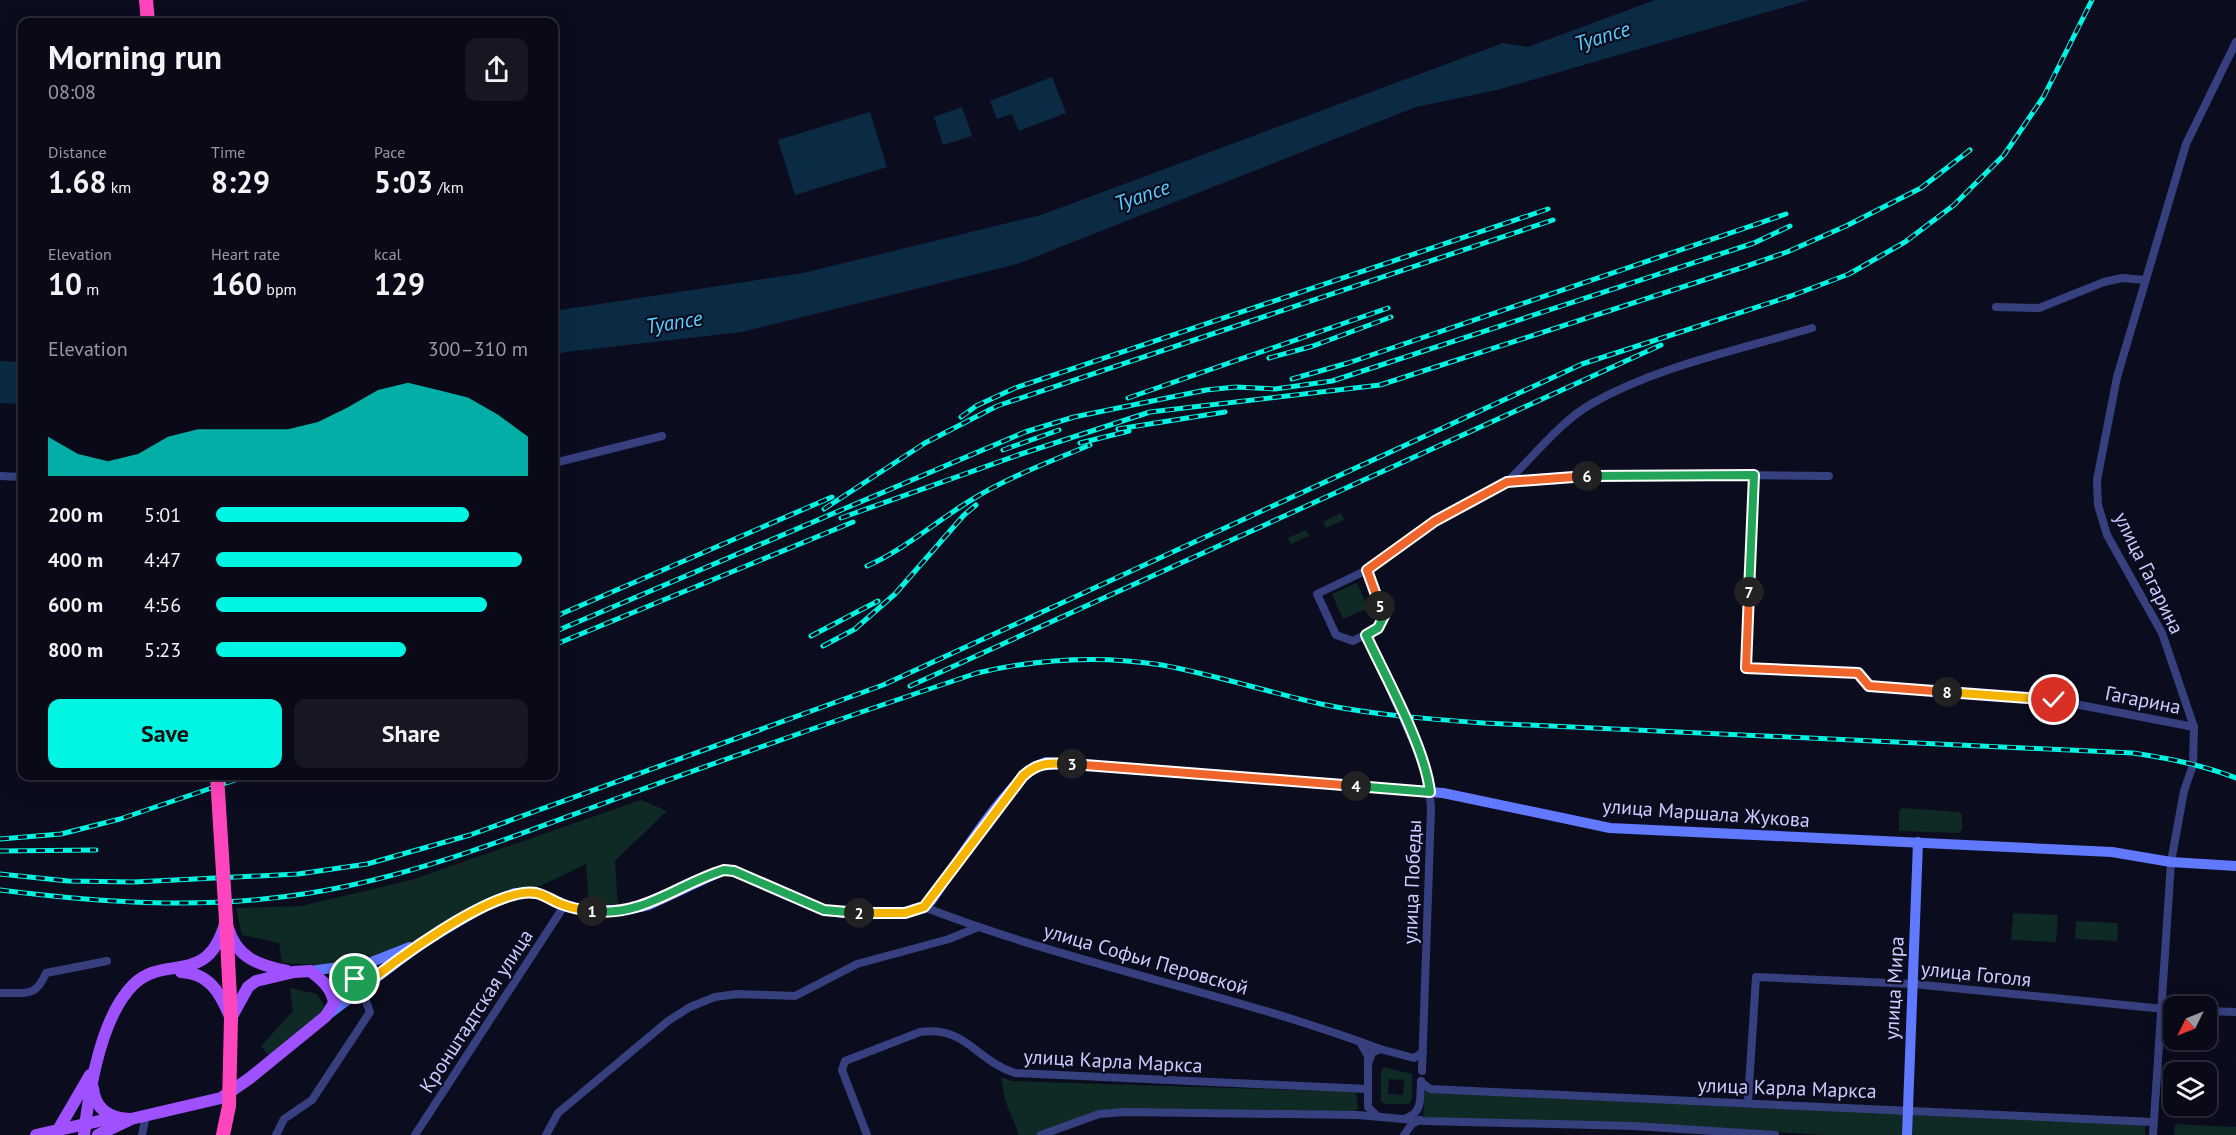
<!DOCTYPE html>
<html lang="en">
<head>
<meta charset="utf-8">
<style>
	:root { --surface:#090917; --page:#171724; --text:#f1f3f6; --muted:#999aa1; --line:#292a36; --accent:#00f5e3 }
	body { margin:0; font-family:"PT Sans",sans-serif; background:var(--page); color:var(--text); height:100vh; display:flex; flex-direction:column; font-size:22px; white-space:nowrap }
	* { box-sizing:border-box; margin:0 }
	p { font-size:20px; color:var(--muted) }
	.icon { flex:none; width:33px; height:33px; fill:none; stroke:currentColor; stroke-width:2; stroke-linecap:round; stroke-linejoin:round }
	.map { position:relative; flex:1; overflow:hidden }
	.panel { position:absolute; left:18px; top:18px; width:540px; height:762px; display:flex; flex-direction:column; background:var(--surface); border-radius:12px; box-shadow:0 6px 24px #0002,0 0 0 2px var(--line) }
	.panel>* { flex:none }
	.needle { width:39px; rotate:227deg }
	.fabs { position:absolute; left:2163px; top:996px; display:grid; gap:12px }
	.fabs a { display:grid; place-items:center; width:54px; height:54px; border-radius:12px; background:var(--surface); box-shadow:0 6px 24px #0002,0 0 0 2px var(--line); font-size:30px }
	.pin { position:absolute; display:grid; place-items:center; width:51px; height:51px; color:#fff; margin:-26px; border:3px solid #fff; border-radius:50%; box-shadow:0 2px 6px #0007 }
	.km { position:absolute; width:30px; height:30px; margin:-15px; border-radius:50%; background:#222; color:#fff; font-size:16px; line-height:30px; text-align:center }
	.round { display:grid; place-items:center; flex:none; width:63px; height:63px; border-radius:12px; background:var(--page) }
	.summary { display:flex; align-items:center; justify-content:space-between; height:102px; padding:0 30px }
	h1 { font-size:33px; font-weight:800; line-height:45px }
	.stats { display:grid; grid-template-columns:repeat(3,1fr); gap:9px; height:102px; padding:6px 30px }
	.stats div { display:grid; align-content:center }
	.stats b { font-size:30px; font-weight:800 }
	.stats small { font-size:16px; font-weight:400 }
	.stats p { font-size:16px }
	.chart { height:168px; padding:12px 30px }
	.chart p { display:flex; justify-content:space-between }
	.chart svg { width:100%; height:108px; margin-top:6px; fill:var(--accent); opacity:.7 }
	.primary-button { display:flex; gap:12px; margin-top:auto; padding:12px 30px }
	.primary-button a { flex:1; height:69px; border-radius:12px; background:var(--accent); color:#111; font-size:24px; font-weight:800; line-height:69px; text-align:center }
	.primary-button a+a { background:var(--page); color:var(--text) }
	ul { padding:0 30px; list-style:none; font-size:20px }
	li { display:grid; grid-template-columns:96px 72px 1fr; align-items:center; height:45px }
	li i { height:15px; border-radius:8px; background:var(--accent) }
	.map>svg:first-child { display:block }
	.green { fill:#0f2924; fill-rule:evenodd }
	.water { fill:#0b2b44 }
	.lines { fill:none; stroke-linecap:round; stroke-linejoin:round }
	.street { stroke:#36407f; stroke-width:8 }
	.secondary { stroke:#6179ff; stroke-width:10 }
	.primary { stroke:#a051ff; stroke-width:12 }
	.highway { stroke:#ff45be; stroke-width:14 }
	.rail-casing { stroke:#00f5e3; stroke-width:5 }
	.rail { stroke:#0c0c1f; stroke-width:3; stroke-dasharray:9; stroke-linecap:butt }
	.highway-bridge { stroke:#ff45be; stroke-width:14 }
	.split-1-casing { stroke:#fff; stroke-width:12 }
	.split-2-casing { stroke:#fff; stroke-width:12 }
	.split-3-casing { stroke:#fff; stroke-width:12 }
	.split-4-casing { stroke:#fff; stroke-width:12 }
	.split-5-casing { stroke:#fff; stroke-width:12 }
	.split-6-casing { stroke:#fff; stroke-width:12 }
	.split-7-casing { stroke:#fff; stroke-width:12 }
	.split-8-casing { stroke:#fff; stroke-width:12 }
	.split-9-casing { stroke:#fff; stroke-width:12 }
	.split-1 { stroke:#f5b400; stroke-width:8 }
	.split-2 { stroke:#22a559; stroke-width:8 }
	.split-3 { stroke:#f5b400; stroke-width:8 }
	.split-4 { stroke:#f0652b; stroke-width:8 }
	.split-5 { stroke:#22a559; stroke-width:8 }
	.split-6 { stroke:#f0652b; stroke-width:8 }
	.split-7 { stroke:#22a559; stroke-width:8 }
	.split-8 { stroke:#f0652b; stroke-width:8 }
	.split-9 { stroke:#f5b400; stroke-width:8 }
	.labels { text-anchor:middle; dominant-baseline:central; stroke-width:4.5; stroke-linejoin:round; paint-order:stroke }
	.street-label { font-size:20px; fill:#cacdff; stroke:#0c0c1f }
	.water-label { font-size:21px; font-style:italic; fill:#58cfff; stroke:#0c0c1f }
</style>
</head>
<body>
<div class="map">
<svg width="2236" height="1135" viewBox="0 0 2236 1135">
	<rect width="100%" height="100%" fill="#0c0c1f"/>
	<g class="green">
		<path d="M1341,513L1344,520L1326,528L1323,522Z"/>
		<path d="M1306,530L1309,536L1291,544L1288,538Z"/>
		<path d="M1357,583L1368,608L1343,619L1332,594Z"/>
		<path d="M641,800L667,811L615,861L618,907L589,906L586,864L538,887L507,890L420,939L366,959L319,965L282,963L279,943L242,935L236,908L301,906L411,880Z"/>
		<path d="M1902,808L1960,812L1962,815V829L1959,833L1899,831V811Z"/>
		<path d="M2013,913L2058,915L2056,942L2011,940Z"/>
		<path d="M2076,921L2118,923L2117,941L2075,939Z"/>
		<path d="M290,988L317,994L326,1009L271,1058L261,1046L293,1011Z"/>
		<path d="M1384,1067L1412,1074V1099L1409,1104H1385L1381,1101V1071ZM1389,1079L1404,1080L1403,1095L1388,1094Z"/>
		<path d="M1001,1077L1012,1081L1041,1082L1356,1092L1358,1108L1353,1114L1112,1111L1038,1135H1019L1005,1100Z"/>
		<path d="M1425,1092C1665,1105 1905,1113 2145,1125V1135H1823L1635,1123L1423,1118Z"/>
		<path d="M2175,1124L2236,1127V1135H2174Z"/>
	</g>
	<g class="water">
		<path d="M1655,0H1809L1497,90L1416,107L1017,264L742,332L565,352L554,356V311L803,273L1041,215L1503,43L1528,47Z"/>
		<path d="M1052,77L1066,113L1019,131L1012,114L997,119L990,101Z"/>
		<path d="M962,107L972,136L943,145L934,117Z"/>
		<path d="M870,112L887,167L795,195L778,140Z"/>
		<path d="M0,361L22,362V404L0,403Z"/>
	</g>
	<g class="lines">
		<g class="street">
			<path d="M1996,307L2039,308L2104,282L2122,278L2145,280"/>
			<path d="M554,463L662,436"/>
			<path d="M1754,475L1746,668L1859,673L1869,686L2054,700L2194,727"/>
			<path d="M0,476L22,477"/>
			<path d="M1507,482C1533,457 1560,422 1591,404C1658,366 1738,350 1812,328"/>
			<path d="M1367,570L1384,616L1378,628L1353,641L1336,635L1317,594L1367,570L1435,521L1507,482L1536,478L1665,474L1829,476"/>
			<path d="M1366,635L1428,775L1431,808L1422,1071"/>
			<path d="M924,907C1073,965 1231,993 1380,1049"/>
			<path d="M0,993C25,992 35,999 46,973L107,961"/>
			<path d="M2206,1011L2236,1012"/>
			<path d="M1360,1042L1368,1056V1107L1377,1116"/>
			<path d="M1369,1061L1372,1053L1380,1049L1414,1058L1423,1052"/>
			<path d="M1421,1082L1430,1089L2153,1122"/>
			<path d="M1748,1102L1756,977L1913,984L2174,1010"/>
			<path d="M1406,1118C1423,1113 1420,1097 1421,1081"/>
			<path d="M142,1135L146,1115"/>
			<path d="M276,1135L284,1119L312,1100L370,1012L361,988"/>
			<path d="M415,1135L564,906"/>
			<path d="M546,1135L558,1113L668,1021L690,1007L715,997L737,994L795,996L857,964L949,939L976,928"/>
			<path d="M867,1135L842,1070L845,1061L920,1032C967,1026 975,1060 1015,1073L1368,1089"/>
			<path d="M1041,1135L1099,1114L1125,1112L1358,1115L1425,1121L1634,1126L1775,1135"/>
			<path d="M1404,1135L1412,1124L1420,1120"/>
			<path d="M2153,1135L2171,862L2184,791L2193,765L2194,727L2162,633L2107,535L2098,505L2097,480L2117,377L2186,144L2236,42"/>
		</g>
		<g class="secondary">
			<path d="M310,971L369,963L410,947"/>
			<path d="M329,1014L422,943L492,902L515,893H537L564,906L585,910H626L649,905L724,870L734,871L824,910L844,913H905L924,907L931,901C953,869 1011,773 1046,762L1443,793L1610,828L2112,852L2171,862L2236,866"/>
			<path d="M1907,1135L1918,842"/>
		</g>
		<g class="primary">
			<path d="M228,928C237,958 258,965 287,971"/>
			<path d="M342,967L355,979V993"/>
			<path d="M181,972C208,973 219,991 229,1014"/>
			<path d="M93,1088C95,1110 110,1118 129,1119"/>
			<path d="M56,1134L58,1130L113,1118"/>
			<path d="M36,1135L58,1130L90,1075"/>
			<path d="M84,1135C89,1091 101,1017 133,985C165,953 206,988 225,924"/>
			<path d="M98,1135L131,1119L221,1098L250,1078L326,1016L334,1003C332,988 322,980 310,971L294,972L256,981L248,987L231,1018"/>
		</g>
		<g class="highway">
			<path d="M146,0L148,22"/>
			<path d="M226,920L231,1018"/>
		</g>
		<defs>
			<g id="rail">
				<path d="M1269,358L1313,346L1391,317"/>
				<path d="M1292,379L1348,363L1786,214"/>
				<path d="M1128,398L1388,308"/>
				<path d="M961,417L976,406L1015,388L1548,209"/>
				<path d="M1118,429L1225,412"/>
				<path d="M1080,443L1129,431"/>
				<path d="M1003,450L1059,430"/>
				<path d="M824,509L925,443L997,406L1553,220"/>
				<path d="M841,518L1018,455L1150,412L1380,385L1741,268L1787,252L1846,226L1921,188L1970,150"/>
				<path d="M867,566C905,549 934,523 968,502C1006,478 1049,462 1090,445"/>
				<path d="M554,617L832,497"/>
				<path d="M554,632L1025,432L1074,417L1206,390L1236,387L1275,389L1332,381L1754,243L1790,226"/>
				<path d="M811,636L878,601"/>
				<path d="M554,645L853,522"/>
				<path d="M823,646L855,629L895,594L964,515L976,505"/>
				<path d="M910,686L1661,345"/>
				<path d="M0,839L61,834L120,819L247,776"/>
				<path d="M0,851L96,850"/>
				<path d="M0,874L68,881L134,882L298,874L367,864L470,835L883,685L1582,364L1791,296L1849,274L1905,242L1954,205L2004,155L2044,96L2092,0"/>
				<path d="M0,890C103,903 206,910 310,893C417,876 519,834 621,797C739,754 857,713 977,673C1037,659 1100,655 1162,665C1215,675 1268,692 1321,704C1374,715 1429,719 1484,723L2133,753C2168,758 2203,765 2236,778"/>
			</g>
		</defs>
		<use href="#rail" class="rail-casing"/>
		<use href="#rail" class="rail"/>
		<g class="highway-bridge">
			<path d="M217,776L226,920"/>
			<path d="M223,1135L229,1106L231,1018"/>
		</g>
	</g>
	<g class="lines">
		<defs>
			<path id="split-1" d="M355,979V993C389,965 493,886 536,893C545,895 553,901 561,904C571,908 582,910 592,911"/>
			<path id="split-2" d="M592,911C643,917 678,884 724,870L734,871L824,910L859,913"/>
			<path id="split-3" d="M859,913H905L924,907L1023,776C1039,761 1052,763 1072,764"/>
			<path id="split-4" d="M1072,764L1356,786"/>
			<path id="split-5" d="M1356,786L1430,792C1425,747 1386,678 1366,635L1378,628L1384,616L1380,606"/>
			<path id="split-6" d="M1380,606L1367,570L1435,521L1507,482L1587,476"/>
			<path id="split-7" d="M1587,476L1754,475L1749,592"/>
			<path id="split-8" d="M1749,592L1746,668L1858,673L1869,686L1947,692"/>
			<path id="split-9" d="M1947,692L2054,700"/>
		</defs>
		<use href="#split-1" class="split-1-casing"/>
		<use href="#split-2" class="split-2-casing"/>
		<use href="#split-3" class="split-3-casing"/>
		<use href="#split-4" class="split-4-casing"/>
		<use href="#split-5" class="split-5-casing"/>
		<use href="#split-6" class="split-6-casing"/>
		<use href="#split-7" class="split-7-casing"/>
		<use href="#split-8" class="split-8-casing"/>
		<use href="#split-9" class="split-9-casing"/>
		<use href="#split-1" class="split-1"/>
		<use href="#split-2" class="split-2"/>
		<use href="#split-3" class="split-3"/>
		<use href="#split-4" class="split-4"/>
		<use href="#split-5" class="split-5"/>
		<use href="#split-6" class="split-6"/>
		<use href="#split-7" class="split-7"/>
		<use href="#split-8" class="split-8"/>
		<use href="#split-9" class="split-9"/>
	</g>
	<g class="labels">
		<g class="street-label">
			<text transform="translate(2149 573) rotate(64)">улица Гагарина</text>
			<text transform="translate(2143 700) rotate(11)">Гагарина</text>
			<text transform="translate(1706 813) rotate(4)">улица Маршала Жукова</text>
			<text transform="translate(1412 882) rotate(-88)">улица Победы</text>
			<text transform="translate(1146 959) rotate(16)">улица Софьи Перовской</text>
			<text transform="translate(1976 974) rotate(6)">улица Гоголя</text>
			<text transform="translate(1894 988) rotate(-87)">улица Мира</text>
			<text transform="translate(476 1011) rotate(-57)">Кронштадтская улица</text>
			<text transform="translate(1113 1061) rotate(3)">улица Карла Маркса</text>
			<text transform="translate(1787 1088) rotate(2)">улица Карла Маркса</text>
		</g>
		<g class="water-label">
			<text transform="translate(1602 36) rotate(-17)">Туапсе</text>
			<text transform="translate(1142 195) rotate(-19)">Туапсе</text>
			<text transform="translate(674 322) rotate(-9)">Туапсе</text>
		</g>
	</g>
</svg>
<div class="fabs">
<a><svg class="needle" viewBox="-14 -14 28 28"><path d="M0-13l5 13h-10z" fill="#e53935"/><path d="M0 13l5-13h-10z" fill="#999aa1"/></svg></a>
<a><svg class="icon" aria-label="layers" viewBox="0 0 24 24"><path d="M12 4l9 5-9 5-9-5zM3 14l9 5 9-5"/></svg></a>
</div>
<div class="pin" style="left:355px;top:979px;background:#1e9e55"><svg class="icon" aria-label="arrive" viewBox="0 0 24 24"><path d="M6 21V4h12l-3 4 3 4H6"/></svg></div>
<div class="pin" style="left:2054px;top:700px;background:#d93025"><svg class="icon" aria-label="check" viewBox="0 0 24 24"><path d="M5 12l5 5 9-10"/></svg></div>
<b class="km" style="left:592px;top:911px">1</b>
<b class="km" style="left:859px;top:913px">2</b>
<b class="km" style="left:1072px;top:764px">3</b>
<b class="km" style="left:1356px;top:786px">4</b>
<b class="km" style="left:1380px;top:606px">5</b>
<b class="km" style="left:1587px;top:476px">6</b>
<b class="km" style="left:1749px;top:592px">7</b>
<b class="km" style="left:1947px;top:692px">8</b>
<section class="panel">
<div class="summary"><div><h1>Morning run</h1><p>08:08</p></div><a class="round"><svg class="icon" aria-label="share" viewBox="0 0 24 24"><path d="M12 15V3M7 8l5-5 5 5M5 13v7h14v-7"/></svg></a></div>
<div class="stats">
<div><p>Distance</p><b>1.68<small> km</small></b></div>
<div><p>Time</p><b>8:29</b></div>
<div><p>Pace</p><b>5:03<small> /km</small></b></div>
</div>
<div class="stats">
<div><p>Elevation</p><b>10<small> m</small></b></div>
<div><p>Heart rate</p><b>160<small> bpm</small></b></div>
<div><p>kcal</p><b>129</b></div>
</div>
<div class="chart"><p><span>Elevation</span>300–310 m</p>
<svg viewBox="0 0 160 44" preserveAspectRatio="none"><path d="M0 44V28L10 35L20 38L30 35L40 28L50 25L60 25L70 25L80 25L90 22L100 16L110 9L120 6L130 9L140 12L150 19L160 28V44z"/></svg>
</div>
<ul>
<li><b>200 m</b>5:01<i style="width:81%"></i></li>
<li><b>400 m</b>4:47<i style="width:98%"></i></li>
<li><b>600 m</b>4:56<i style="width:87%"></i></li>
<li><b>800 m</b>5:23<i style="width:61%"></i></li>
</ul>
<div class="primary-button"><a>Save</a><a>Share</a></div>
</section>
</div>
</body>
</html>
